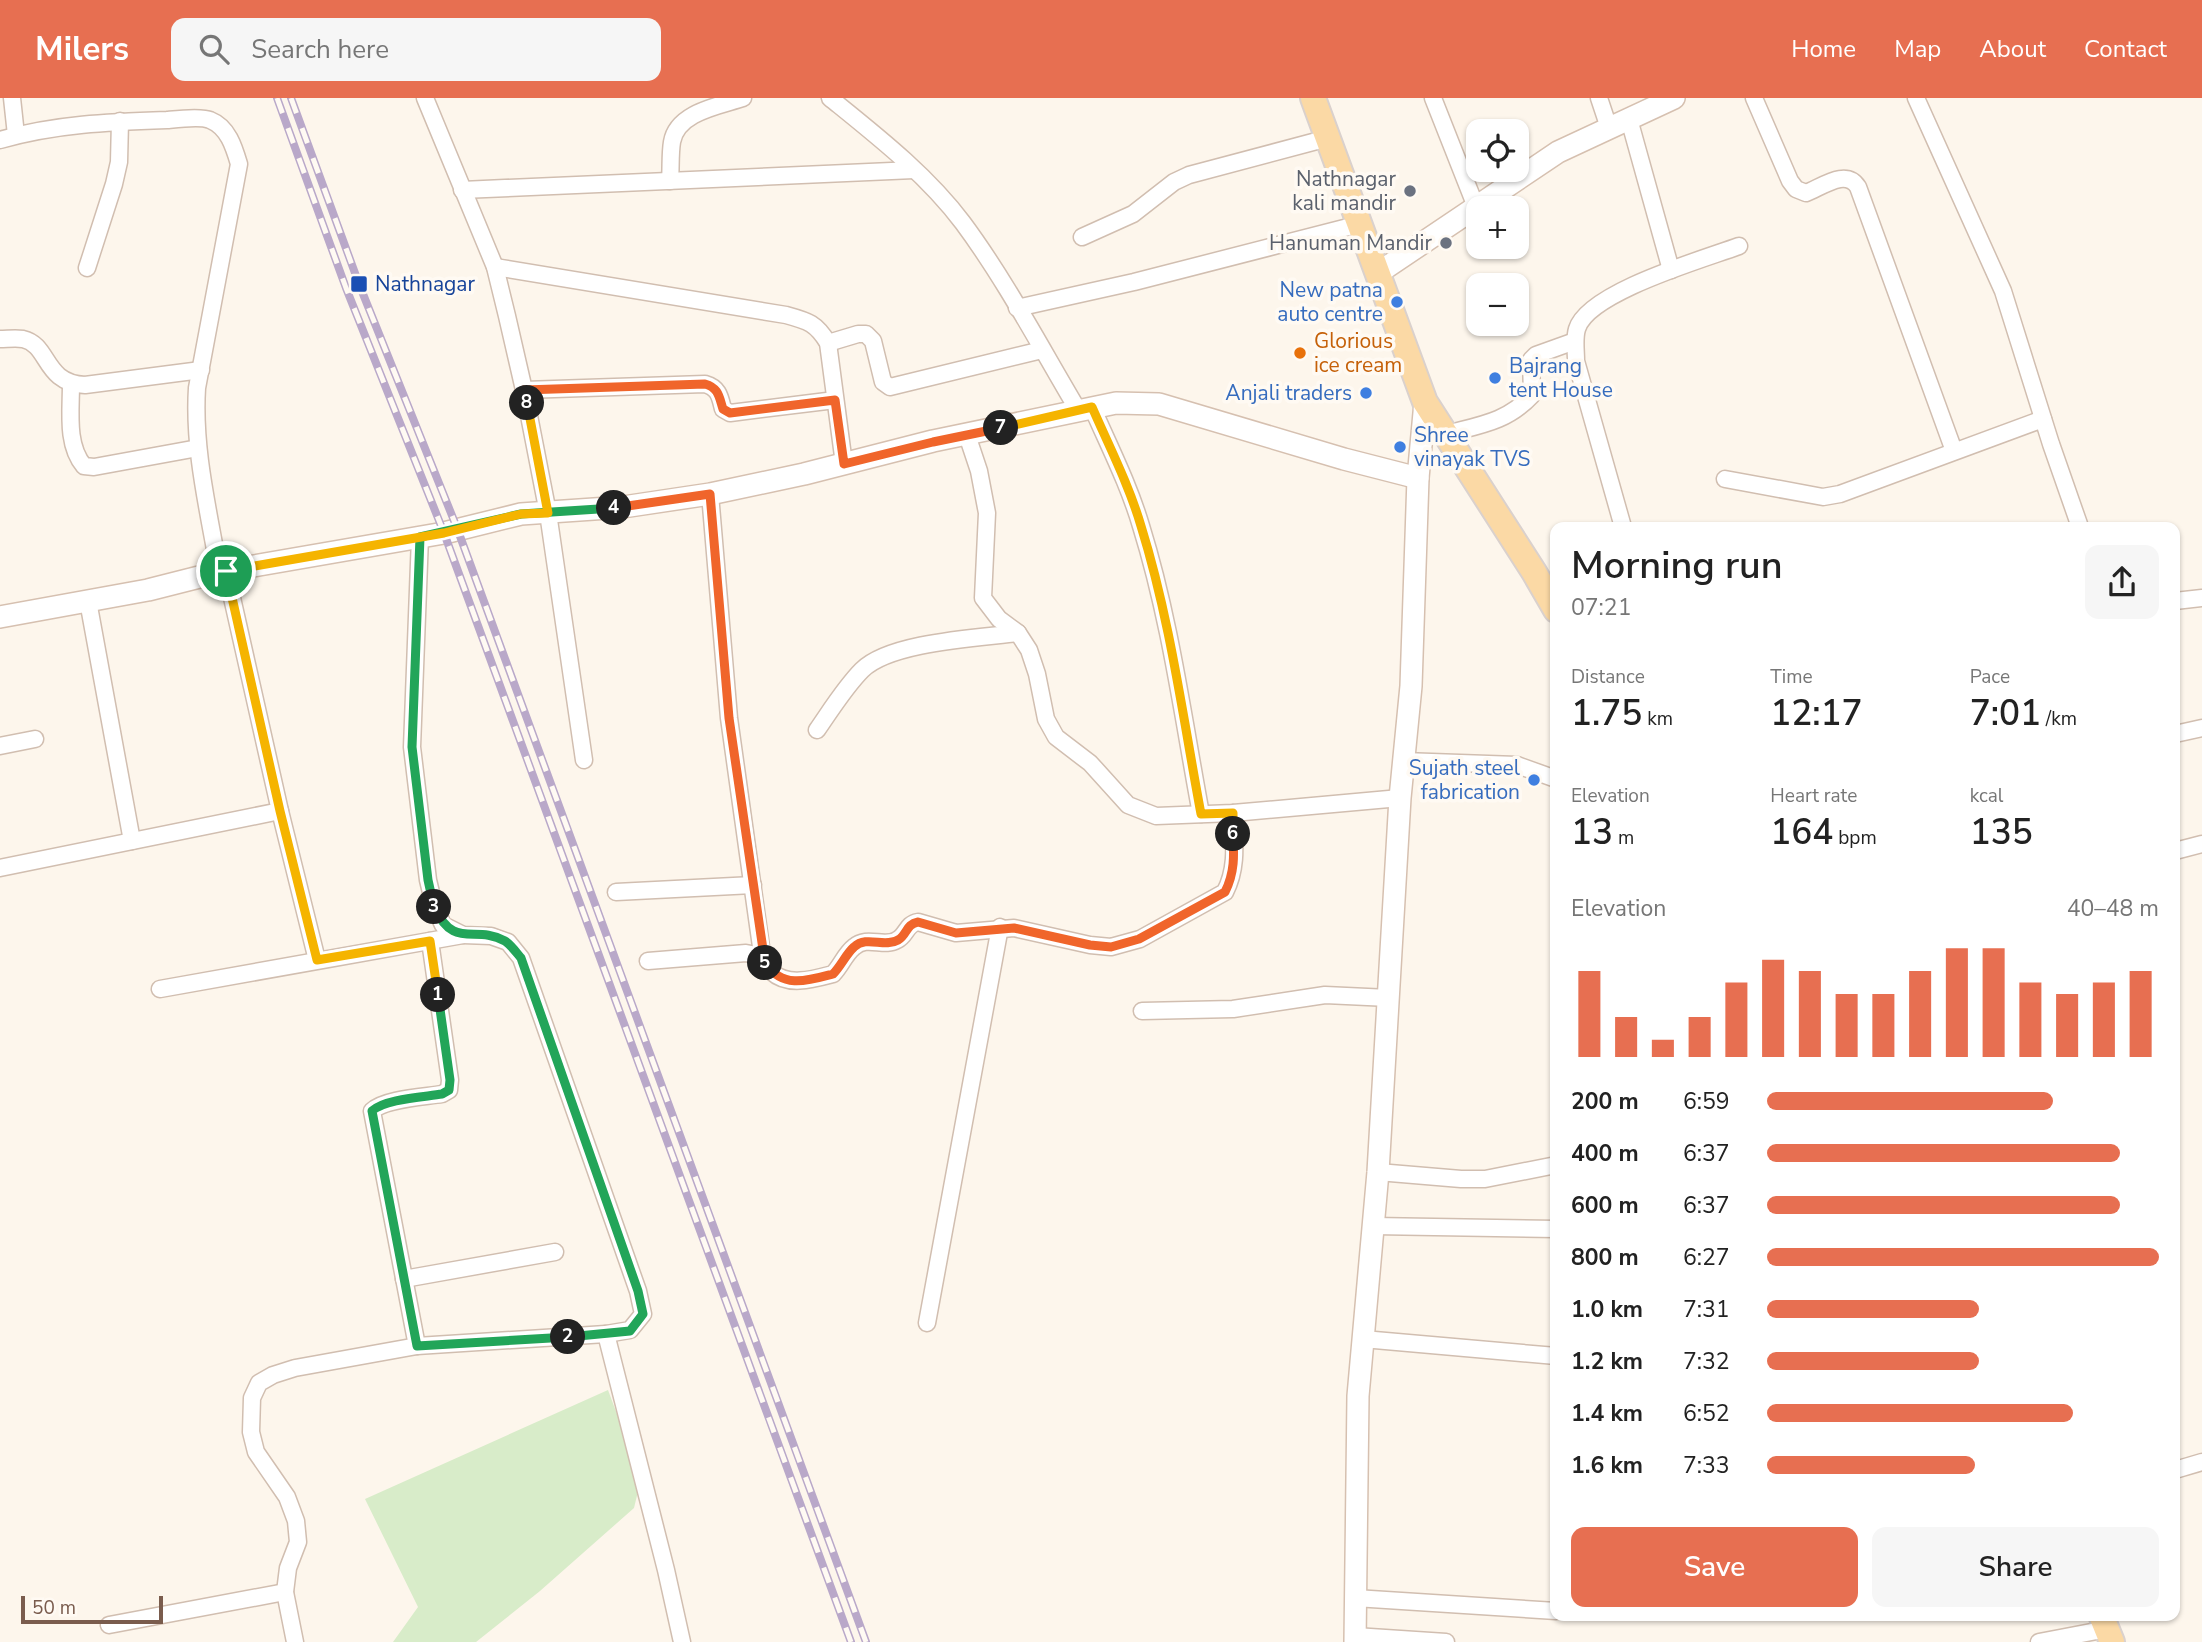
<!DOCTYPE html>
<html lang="en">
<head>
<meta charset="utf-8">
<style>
	:root { --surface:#fff; --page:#f6f6f6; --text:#222; --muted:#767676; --accent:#e76f51 }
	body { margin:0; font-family:"Nunito Sans",sans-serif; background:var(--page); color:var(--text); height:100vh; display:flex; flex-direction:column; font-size:26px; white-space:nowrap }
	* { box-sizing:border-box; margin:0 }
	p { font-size:23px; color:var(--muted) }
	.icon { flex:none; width:38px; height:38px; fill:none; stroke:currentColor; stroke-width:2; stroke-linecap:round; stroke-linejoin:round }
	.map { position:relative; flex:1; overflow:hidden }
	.side { position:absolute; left:1550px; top:424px; width:630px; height:1099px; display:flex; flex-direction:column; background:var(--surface); border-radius:14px; box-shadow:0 2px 5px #0004 }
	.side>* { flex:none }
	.fabs { position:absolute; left:1466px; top:21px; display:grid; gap:14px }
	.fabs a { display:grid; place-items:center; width:63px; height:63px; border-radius:14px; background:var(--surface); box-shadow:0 2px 5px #0004; font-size:35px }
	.scale { position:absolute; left:21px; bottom:18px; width:142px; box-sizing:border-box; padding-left:7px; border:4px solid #7a5c4d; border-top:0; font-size:19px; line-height:24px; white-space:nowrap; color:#7a5c4d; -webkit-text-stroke:5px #fffaf3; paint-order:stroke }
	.pin { position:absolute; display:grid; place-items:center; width:60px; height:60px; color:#fff; margin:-30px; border:4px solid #fff; border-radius:50%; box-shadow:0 2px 7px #0007 }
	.km { position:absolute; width:35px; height:35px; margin:-18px; border-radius:50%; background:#222; color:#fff; font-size:19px; line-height:35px; text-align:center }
	.round { display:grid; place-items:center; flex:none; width:74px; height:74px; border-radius:14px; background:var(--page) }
	.overview { display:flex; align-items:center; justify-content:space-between; height:119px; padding:0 21px }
	h1 { font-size:38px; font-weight:600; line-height:52px }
	.stats { display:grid; grid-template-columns:repeat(3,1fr); gap:10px; height:119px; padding:7px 21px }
	.stats div { display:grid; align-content:center }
	.stats b { font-size:35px; font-weight:600 }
	.stats small { font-size:19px; font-weight:400 }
	.stats p { font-size:19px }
	.chart { height:196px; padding:14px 21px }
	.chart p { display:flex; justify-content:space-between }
	.chart svg { width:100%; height:126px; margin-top:7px; stroke:var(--accent); stroke-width:6 }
	.button { display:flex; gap:14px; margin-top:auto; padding:14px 21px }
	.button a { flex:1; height:80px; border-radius:14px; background:var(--accent); color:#fff; font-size:28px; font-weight:600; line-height:80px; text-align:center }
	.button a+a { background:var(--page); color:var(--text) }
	ul { padding:0 21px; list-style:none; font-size:23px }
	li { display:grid; grid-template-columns:112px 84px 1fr; align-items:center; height:52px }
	li i { height:18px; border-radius:9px; background:var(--accent) }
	header { display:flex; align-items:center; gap:42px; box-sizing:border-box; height:98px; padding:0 35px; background:var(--accent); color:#fff }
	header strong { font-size:33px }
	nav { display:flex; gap:38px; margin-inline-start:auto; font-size:24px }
	.search { width:490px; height:63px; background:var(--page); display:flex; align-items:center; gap:18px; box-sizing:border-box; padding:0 24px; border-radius:14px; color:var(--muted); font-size:26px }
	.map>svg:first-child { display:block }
	.green { fill:#d8ecc9 }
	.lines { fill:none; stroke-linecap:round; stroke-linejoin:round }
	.street-casing { stroke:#d1beb0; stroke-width:19 }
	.secondary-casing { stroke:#d6c0b0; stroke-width:24 }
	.primary-casing { stroke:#dad1cd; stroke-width:28 }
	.street { stroke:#fff; stroke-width:16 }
	.secondary { stroke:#fff; stroke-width:21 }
	.primary { stroke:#fbd9a5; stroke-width:24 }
	.rail-casing { stroke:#b9a8c9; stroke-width:8 }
	.rail { stroke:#fffaf3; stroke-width:5; stroke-dasharray:16; stroke-linecap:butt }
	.split-1-casing { stroke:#fff; stroke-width:14 }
	.split-2-casing { stroke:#fff; stroke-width:14 }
	.split-3-casing { stroke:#fff; stroke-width:14 }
	.split-4-casing { stroke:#fff; stroke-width:14 }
	.split-5-casing { stroke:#fff; stroke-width:14 }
	.split-6-casing { stroke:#fff; stroke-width:14 }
	.split-7-casing { stroke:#fff; stroke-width:14 }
	.split-8-casing { stroke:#fff; stroke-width:14 }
	.split-9-casing { stroke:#fff; stroke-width:14 }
	.split-1 { stroke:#f5b400; stroke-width:9 }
	.split-2 { stroke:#22a559; stroke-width:9 }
	.split-3 { stroke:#22a559; stroke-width:9 }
	.split-4 { stroke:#22a559; stroke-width:9 }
	.split-5 { stroke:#f0652b; stroke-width:9 }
	.split-6 { stroke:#f0652b; stroke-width:9 }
	.split-7 { stroke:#f5b400; stroke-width:9 }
	.split-8 { stroke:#f0652b; stroke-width:9 }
	.split-9 { stroke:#f5b400; stroke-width:9 }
	.worship-dot { fill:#6b7280; stroke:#fffaf3; stroke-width:2.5 }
	.transit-dot { fill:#1a4fb4; stroke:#fffaf3; stroke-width:2.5 }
	.shop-dot { fill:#3f7fe0; stroke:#fffaf3; stroke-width:2.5 }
	.food-dot { fill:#e8710a; stroke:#fffaf3; stroke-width:2.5 }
	.labels { text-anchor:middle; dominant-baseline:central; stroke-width:7; stroke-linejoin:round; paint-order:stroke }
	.worship-label { font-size:21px; fill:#5b616d; stroke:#fffaf3; text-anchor:end }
	.transit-label { font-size:21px; fill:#164399; stroke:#fffaf3; text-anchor:start }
	.shop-label { font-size:21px; fill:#366cbe; stroke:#fffaf3; text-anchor:end }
	.food-label { font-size:21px; fill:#c56008; stroke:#fffaf3; text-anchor:start }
</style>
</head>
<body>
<header>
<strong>Milers</strong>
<div class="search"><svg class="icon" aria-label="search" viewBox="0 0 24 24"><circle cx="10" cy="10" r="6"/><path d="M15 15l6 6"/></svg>Search here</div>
<nav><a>Home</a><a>Map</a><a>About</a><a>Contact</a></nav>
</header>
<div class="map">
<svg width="2202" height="1544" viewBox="0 0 2202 1544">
	<rect width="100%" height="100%" fill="#fdf6ec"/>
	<path class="green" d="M608,1292L641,1381L634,1410L540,1493L476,1544H393L418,1509L365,1401Z"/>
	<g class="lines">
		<defs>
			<g id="street">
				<path d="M12,0L16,37"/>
				<path d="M425,0L495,169L507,218L524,292L548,415L584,662"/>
				<path d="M830,0C877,38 927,77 963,125C1006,183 1041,250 1078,312"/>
				<path d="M1433,0L1476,109"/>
				<path d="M1599,0L1609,30"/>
				<path d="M1754,0L1790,83L1796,91L1806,95C1822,89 1846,70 1858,89L1954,353"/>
				<path d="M1916,0L2003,193L2051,346L2080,429"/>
				<path d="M1629,21L1671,172"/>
				<path d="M0,42C55,26 110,24 167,22C177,21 201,18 210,22C228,29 234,49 239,66L197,290C193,352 209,414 219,474"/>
				<path d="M670,83C671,70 670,56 672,44C677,14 719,8 743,0"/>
				<path d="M462,92L914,72"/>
				<path d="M1082,139L1133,116L1174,84L1189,77L1328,40"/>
				<path d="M495,169L786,217C808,223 816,225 828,245L844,366"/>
				<path d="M87,170L114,86L119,64L120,23"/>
				<path d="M1017,210L1134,184L1360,126"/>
				<path d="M0,241C7,241 16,240 23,241C50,247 43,285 85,287L201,272"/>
				<path d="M828,245L858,236H866L873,243L883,284L890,289L1042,252"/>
				<path d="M71,286C71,313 66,347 84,368L94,369L198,350"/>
				<path d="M524,292L705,286C719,290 720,299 723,311L730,315L835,302"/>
				<path d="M1092,309C1109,348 1129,387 1141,428C1170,521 1183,620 1201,716"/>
				<path d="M1446,336C1480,327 1507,324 1532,297L1531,262L1536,257L1575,243"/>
				<path d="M967,337L979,373L987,415L983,500L999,521L1018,535L1029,552L1037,576L1046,621L1056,639L1090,665L1128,707L1156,718L1233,715L1400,700"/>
				<path d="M1725,381L1823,399L1840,396L2043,321"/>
				<path d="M710,396L729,620L763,863"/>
				<path d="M1623,429L1576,263C1576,252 1574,241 1577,231C1588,194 1704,161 1739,148"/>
				<path d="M226,473L280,713L317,862"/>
				<path d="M88,503L132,743"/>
				<path d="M2175,503L2202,500"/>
				<path d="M817,632C831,612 845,589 862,572C890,544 978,540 1018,535"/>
				<path d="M2175,636L2202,630"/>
				<path d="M0,648L35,641"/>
				<path d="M1403,663L1517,667L1556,681"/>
				<path d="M2175,753L2202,746"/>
				<path d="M0,770L280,713"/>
				<path d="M616,794L753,787"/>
				<path d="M648,863L746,855L757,857C763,862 766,869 772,874C788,889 814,881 833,876C841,868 845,856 854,849C867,837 884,850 897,842C907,837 906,826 918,824L956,835L1014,830L1090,847L1111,849L1140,841L1225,794C1238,769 1234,743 1233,715"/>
				<path d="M160,891L463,837"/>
				<path d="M1142,913L1233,911L1325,897L1389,900"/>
				<path d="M1378,1074L1461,1081H1485L1556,1067"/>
				<path d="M1373,1128L1556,1131"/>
				<path d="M404,1181L555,1154"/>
				<path d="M927,1225L1000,829"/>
				<path d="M606,1236L666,1472L682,1544"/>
				<path d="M1363,1241L1556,1258"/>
				<path d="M417,1248L372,1013C384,1001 424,999 442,996L449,992L450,982L430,843"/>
				<path d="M2175,1372L2202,1364"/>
				<path d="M1355,1500L1556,1513"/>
				<path d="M109,1527L285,1494"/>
				<path d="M1355,1538L1446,1544"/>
				<path d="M295,1544L285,1494L288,1470L298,1444L296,1423L287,1399L256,1354L251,1334L252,1300L259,1285L273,1277L295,1270L417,1248L606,1236L630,1232L643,1216L638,1193L521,860L508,844L491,838L463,837L443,827L434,807L428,782L412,649L420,439"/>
				<path d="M2039,1544L2107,1531"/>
			</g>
			<g id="secondary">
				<path d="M1378,175L1558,54L1674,0"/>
				<path d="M0,519L148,492L219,474L444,435L521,416L623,409L710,396L804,376L933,343L1116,305L1159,306L1344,361L1418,380"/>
				<path d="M1355,1544L1358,1298L1378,1074L1400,700L1411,588L1418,380L1425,304"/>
			</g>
			<g id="primary">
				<path d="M1313,0L1425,304L1534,474L1556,512"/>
				<path d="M2101,1517L2112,1544"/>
			</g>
		</defs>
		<use href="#street" class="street-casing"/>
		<use href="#secondary" class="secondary-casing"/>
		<use href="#primary" class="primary-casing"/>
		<use href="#street" class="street"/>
		<use href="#secondary" class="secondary"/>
		<use href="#primary" class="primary"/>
		<defs>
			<g id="rail">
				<path d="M277,0L346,190L444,435L851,1544"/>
				<path d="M291,0L359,186L457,430L866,1544"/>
			</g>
		</defs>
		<use href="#rail" class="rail-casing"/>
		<use href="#rail" class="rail"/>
	</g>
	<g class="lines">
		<defs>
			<path id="split-1" d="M226,473L280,713L317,862L430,843L438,897"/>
			<path id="split-2" d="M438,897L450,982L449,992L442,996C424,999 384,1001 372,1013L417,1248L568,1239"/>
			<path id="split-3" d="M434,809C455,853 474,826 505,843C511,847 516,854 521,860L638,1193L643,1216L630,1233L568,1239"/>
			<path id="split-4" d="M434,809L428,782L412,649L420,439L521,416L614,410"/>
			<path id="split-5" d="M614,410L710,396L729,620L765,865"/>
			<path id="split-6" d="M765,865C783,891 807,883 833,876C841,868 846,856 854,849C867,837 884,850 898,842C907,837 906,826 918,824L956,835L1014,830L1090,847L1111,849L1139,841L1225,794C1235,774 1234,757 1233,736"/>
			<path id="split-7" d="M1001,330L1092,309C1109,348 1129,387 1141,428C1170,521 1183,620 1201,716L1233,715V736"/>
			<path id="split-8" d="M527,305L524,292L705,286C719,290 719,299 723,311L730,315L835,302L844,366L933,344L1001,330"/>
			<path id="split-9" d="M226,473L444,435L521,416L548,415L527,305"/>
		</defs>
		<use href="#split-1" class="split-1-casing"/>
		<use href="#split-2" class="split-2-casing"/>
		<use href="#split-3" class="split-3-casing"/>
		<use href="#split-4" class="split-4-casing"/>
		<use href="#split-5" class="split-5-casing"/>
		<use href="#split-6" class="split-6-casing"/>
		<use href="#split-7" class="split-7-casing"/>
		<use href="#split-8" class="split-8-casing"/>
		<use href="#split-9" class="split-9-casing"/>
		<use href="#split-1" class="split-1"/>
		<use href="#split-2" class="split-2"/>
		<use href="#split-3" class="split-3"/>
		<use href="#split-4" class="split-4"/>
		<use href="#split-5" class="split-5"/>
		<use href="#split-6" class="split-6"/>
		<use href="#split-7" class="split-7"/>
		<use href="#split-8" class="split-8"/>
		<use href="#split-9" class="split-9"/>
	</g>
	<g class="worship-dot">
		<circle cx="1410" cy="93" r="7"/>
		<circle cx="1446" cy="145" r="7"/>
	</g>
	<rect class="transit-dot" x="350" y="177" width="18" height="18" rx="3.5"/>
	<g class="shop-dot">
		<circle cx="1397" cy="204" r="7"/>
		<circle cx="1495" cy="280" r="7"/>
		<circle cx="1366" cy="295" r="7"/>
		<circle cx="1400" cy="349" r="7"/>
		<circle cx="1534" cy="682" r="7"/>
	</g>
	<circle class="food-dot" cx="1300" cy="255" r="7"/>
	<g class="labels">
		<g class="worship-label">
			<text x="1396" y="81">Nathnagar<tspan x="1396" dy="24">kali mandir</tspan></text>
			<text x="1432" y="145">Hanuman Mandir</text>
		</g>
		<g class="transit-label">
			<text x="375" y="186">Nathnagar</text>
		</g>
		<g class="shop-label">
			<text x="1383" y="192">New patna<tspan x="1383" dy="24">auto centre</tspan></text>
			<text x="1509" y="268" text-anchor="start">Bajrang<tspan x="1509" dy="24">tent House</tspan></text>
			<text x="1352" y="295">Anjali traders</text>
			<text x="1414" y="337" text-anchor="start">Shree<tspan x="1414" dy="24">vinayak TVS</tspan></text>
			<text x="1520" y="670">Sujath steel<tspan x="1520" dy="24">fabrication</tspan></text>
		</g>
		<g class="food-label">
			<text x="1314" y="243">Glorious<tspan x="1314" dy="24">ice cream</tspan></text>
		</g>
	</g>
</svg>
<div class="fabs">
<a><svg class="icon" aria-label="locate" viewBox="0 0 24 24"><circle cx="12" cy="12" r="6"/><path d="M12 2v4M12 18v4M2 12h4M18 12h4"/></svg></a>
<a>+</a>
<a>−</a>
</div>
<div class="scale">50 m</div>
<div class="pin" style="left:226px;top:473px;background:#1e9e55"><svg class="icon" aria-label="arrive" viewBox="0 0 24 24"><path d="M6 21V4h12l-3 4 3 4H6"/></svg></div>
<b class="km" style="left:438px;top:897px">1</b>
<b class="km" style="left:568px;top:1239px">2</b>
<b class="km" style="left:434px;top:809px">3</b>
<b class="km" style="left:614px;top:410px">4</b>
<b class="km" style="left:765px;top:865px">5</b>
<b class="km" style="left:1233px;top:736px">6</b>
<b class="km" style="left:1001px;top:330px">7</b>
<b class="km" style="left:527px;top:305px">8</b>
<section class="side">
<div class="overview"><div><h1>Morning run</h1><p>07:21</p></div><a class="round"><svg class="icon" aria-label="share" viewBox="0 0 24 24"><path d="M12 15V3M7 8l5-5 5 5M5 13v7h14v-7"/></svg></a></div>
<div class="stats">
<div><p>Distance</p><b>1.75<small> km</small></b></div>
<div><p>Time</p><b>12:17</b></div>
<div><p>Pace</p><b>7:01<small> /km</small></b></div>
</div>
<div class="stats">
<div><p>Elevation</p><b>13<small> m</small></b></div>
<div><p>Heart rate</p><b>164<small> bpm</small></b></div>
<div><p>kcal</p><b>135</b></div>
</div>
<div class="chart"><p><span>Elevation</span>40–48 m</p>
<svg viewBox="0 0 160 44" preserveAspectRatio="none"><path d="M5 44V14M15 44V30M25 44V38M35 44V30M45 44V18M55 44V10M65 44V14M75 44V22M85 44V22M95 44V14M105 44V6M115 44V6M125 44V18M135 44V22M145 44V18M155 44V14"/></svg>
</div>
<ul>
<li><b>200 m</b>6:59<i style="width:73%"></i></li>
<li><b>400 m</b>6:37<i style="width:90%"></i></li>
<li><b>600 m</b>6:37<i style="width:90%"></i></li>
<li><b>800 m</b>6:27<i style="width:100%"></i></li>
<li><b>1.0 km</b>7:31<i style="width:54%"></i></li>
<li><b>1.2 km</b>7:32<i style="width:54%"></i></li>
<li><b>1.4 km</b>6:52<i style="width:78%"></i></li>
<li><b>1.6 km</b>7:33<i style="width:53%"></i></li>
</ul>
<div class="button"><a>Save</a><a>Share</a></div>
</section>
</div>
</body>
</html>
